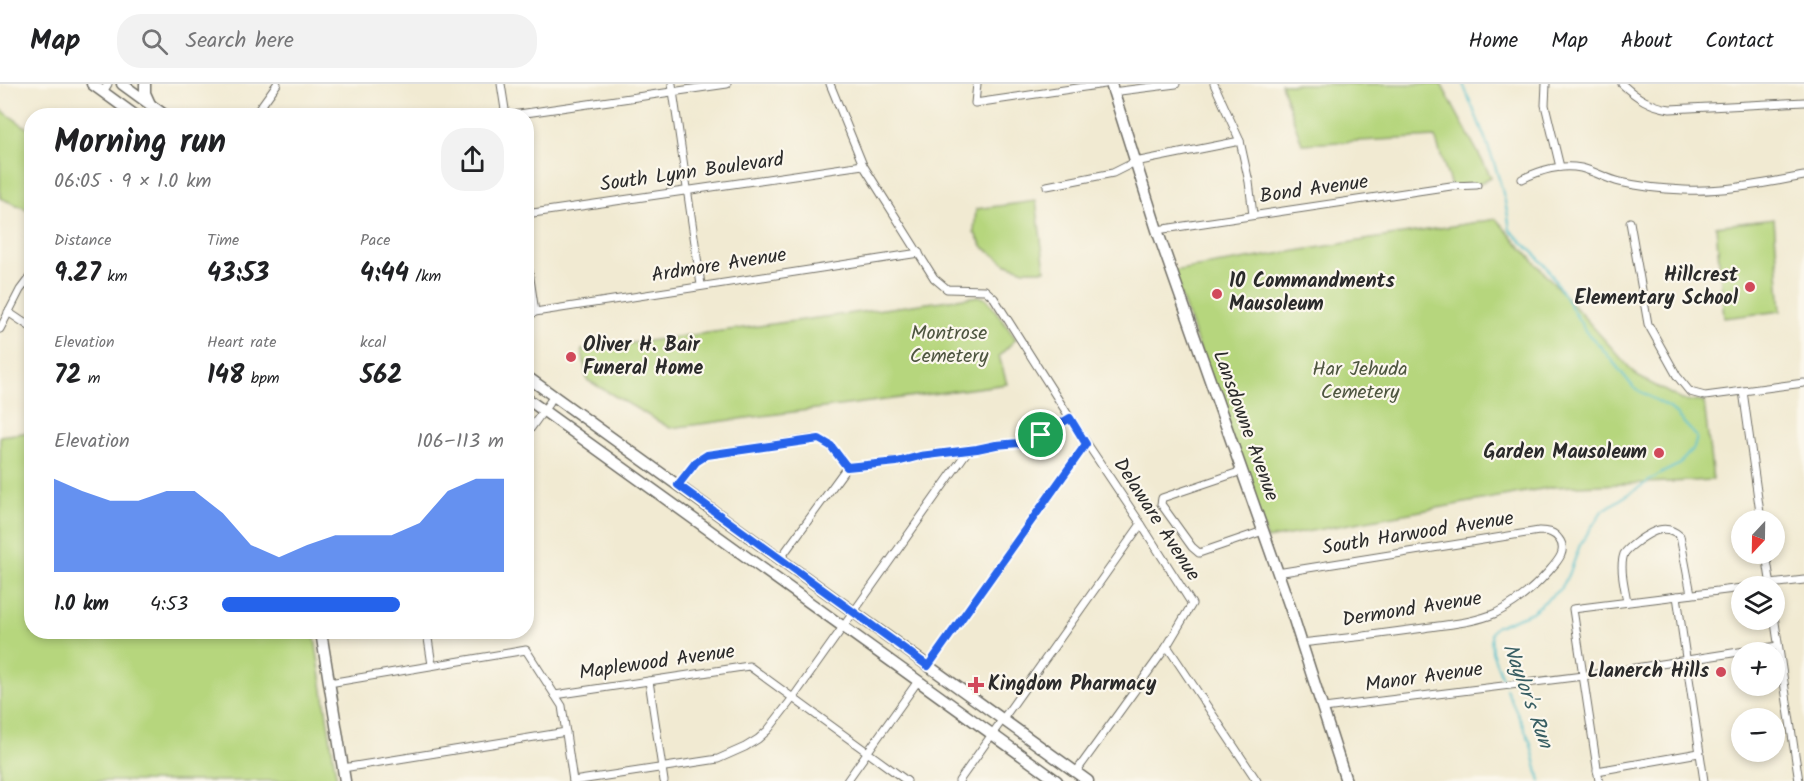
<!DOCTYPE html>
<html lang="en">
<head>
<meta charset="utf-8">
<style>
	:root { --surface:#fff; --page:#f2f2f2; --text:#202124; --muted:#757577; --line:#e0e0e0; --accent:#2563eb }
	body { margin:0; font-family:Kalam,sans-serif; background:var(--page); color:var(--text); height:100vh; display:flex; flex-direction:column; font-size:22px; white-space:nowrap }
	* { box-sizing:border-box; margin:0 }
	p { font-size:20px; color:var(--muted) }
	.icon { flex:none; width:33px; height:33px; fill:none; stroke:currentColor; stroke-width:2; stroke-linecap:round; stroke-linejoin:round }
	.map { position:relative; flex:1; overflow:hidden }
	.side { position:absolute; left:24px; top:24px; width:510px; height:531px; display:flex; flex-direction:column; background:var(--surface); border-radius:24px; box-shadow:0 3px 9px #0003 }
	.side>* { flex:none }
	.needle { width:39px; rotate:202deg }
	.controls { position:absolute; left:1731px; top:426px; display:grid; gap:12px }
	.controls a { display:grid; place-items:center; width:54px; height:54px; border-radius:50%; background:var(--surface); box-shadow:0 3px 9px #0003; font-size:30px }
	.pin { position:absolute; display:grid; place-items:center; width:51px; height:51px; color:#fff; margin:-26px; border:3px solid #fff; border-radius:50%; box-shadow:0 2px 6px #0007 }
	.round { display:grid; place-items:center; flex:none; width:63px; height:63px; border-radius:24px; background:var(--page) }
	.overview { display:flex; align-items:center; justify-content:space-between; height:102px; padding:0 30px }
	h1 { font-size:33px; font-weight:700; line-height:45px }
	.figures { display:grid; grid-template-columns:repeat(3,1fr); gap:9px; height:102px; padding:6px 30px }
	.figures div { display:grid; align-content:center }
	.figures b { font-size:26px; font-weight:700 }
	.figures small { font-size:16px; font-weight:400 }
	.figures p { font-size:16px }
	.chart { height:168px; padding:12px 30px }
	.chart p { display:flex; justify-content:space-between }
	.chart svg { width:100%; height:108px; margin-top:6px; fill:var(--accent); opacity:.7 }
	ul { padding:0 30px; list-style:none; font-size:20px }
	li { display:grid; grid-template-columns:96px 72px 1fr; align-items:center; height:45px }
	li i { height:15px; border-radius:8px; background:var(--accent) }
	header { display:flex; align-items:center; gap:36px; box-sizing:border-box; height:84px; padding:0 30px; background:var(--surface); border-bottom:2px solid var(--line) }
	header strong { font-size:28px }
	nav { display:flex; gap:33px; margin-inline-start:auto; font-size:21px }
	.search { width:420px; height:54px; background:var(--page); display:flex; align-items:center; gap:15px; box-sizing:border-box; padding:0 21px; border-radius:24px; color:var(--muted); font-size:22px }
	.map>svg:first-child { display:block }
	.green { fill:#b6d67d; stroke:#708054; stroke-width:1.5 }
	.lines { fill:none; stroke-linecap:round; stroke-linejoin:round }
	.stream { stroke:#51beca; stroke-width:2 }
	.street-casing { stroke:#706e65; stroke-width:9 }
	.secondary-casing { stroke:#706e65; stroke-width:13 }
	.primary-casing { stroke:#706e65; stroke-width:13 }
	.street { stroke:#fff; stroke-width:7 }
	.secondary { stroke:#fff; stroke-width:10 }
	.primary { stroke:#fff; stroke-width:10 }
	.route-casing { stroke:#fff; stroke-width:12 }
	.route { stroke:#2563eb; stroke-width:8 }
	.poi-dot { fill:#d1495b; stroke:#fbf7ec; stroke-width:2 }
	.labels { text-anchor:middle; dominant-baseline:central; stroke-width:4.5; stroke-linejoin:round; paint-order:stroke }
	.street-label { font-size:20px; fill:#2b2b2b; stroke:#fbf7ec }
	.poi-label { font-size:20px; font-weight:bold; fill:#2b2b2b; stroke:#fbf7ec; text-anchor:end }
	.park-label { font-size:20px; fill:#4e5640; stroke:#fbf7ec }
	.water-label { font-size:21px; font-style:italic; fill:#385e63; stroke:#fbf7ec }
</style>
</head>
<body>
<header>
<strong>Map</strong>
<div class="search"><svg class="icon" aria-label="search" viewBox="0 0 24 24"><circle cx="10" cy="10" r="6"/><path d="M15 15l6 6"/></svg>Search here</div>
<nav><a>Home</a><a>Map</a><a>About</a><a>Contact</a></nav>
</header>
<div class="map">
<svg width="1804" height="697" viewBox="0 0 1804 697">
	<rect width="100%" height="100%" fill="#fbf7ec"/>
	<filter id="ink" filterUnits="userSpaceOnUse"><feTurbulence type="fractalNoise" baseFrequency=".0167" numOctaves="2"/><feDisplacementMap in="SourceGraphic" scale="12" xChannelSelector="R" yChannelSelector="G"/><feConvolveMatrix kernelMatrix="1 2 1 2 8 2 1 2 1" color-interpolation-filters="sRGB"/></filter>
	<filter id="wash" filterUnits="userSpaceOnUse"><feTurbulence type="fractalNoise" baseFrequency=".008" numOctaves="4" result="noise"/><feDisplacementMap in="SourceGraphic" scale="24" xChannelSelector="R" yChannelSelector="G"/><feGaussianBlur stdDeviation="1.35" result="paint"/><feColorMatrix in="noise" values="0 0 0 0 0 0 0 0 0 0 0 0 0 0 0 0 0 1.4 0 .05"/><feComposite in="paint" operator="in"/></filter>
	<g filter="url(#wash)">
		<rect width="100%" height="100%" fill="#f1ead2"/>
		<g class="green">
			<path d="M1281,0H1441L1491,93L1477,101L1451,102L1435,53L1302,60Z"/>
			<path d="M0,25L31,47V127L0,114Z"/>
			<path d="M1036,117L1045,186H1024L1007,180L983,163L974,148L976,125Z"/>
			<path d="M1496,135L1637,292L1682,316L1704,318L1713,396L1553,403L1267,455L1172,187Z"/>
			<path d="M1774,135L1781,227L1724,234L1716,142Z"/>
			<path d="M979,212L987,215L1016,255L999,272L1007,300L670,344L587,296L582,266Z"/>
			<path d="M31,348L32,548H314L337,697H0V352Z"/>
		</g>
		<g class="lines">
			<g class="stream">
				<path d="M1463,0C1482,47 1504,95 1510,146L1534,169L1548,185L1586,248L1601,263L1634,304L1670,324L1697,353L1694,364L1678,381L1660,390L1602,427L1580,461L1569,491L1561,504L1532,528L1495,543L1491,549L1492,568L1504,599"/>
				<path d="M1506,605L1530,657L1540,697"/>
			</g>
		</g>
	</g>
	<g filter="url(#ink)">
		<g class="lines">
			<defs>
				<g id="street">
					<path d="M501,0L506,32"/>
					<path d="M672,0L701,201"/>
					<path d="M830,0L863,81L934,194L947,205L985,206L994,214L1070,334L1141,440L1192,520L1167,562L1076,688"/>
					<path d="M977,0L975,19L1105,0"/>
					<path d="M1214,0L1240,57L1249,98L1253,131"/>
					<path d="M1546,0L1545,21L1560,83"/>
					<path d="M1622,0C1637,14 1650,22 1670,25L1804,18"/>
					<path d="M103,8L108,0"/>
					<path d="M1112,8L1176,0"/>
					<path d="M254,32L277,0"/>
					<path d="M505,32L727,0"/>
					<path d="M1522,95C1541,86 1560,80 1581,84C1594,87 1607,95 1620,98C1641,103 1663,105 1684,106C1725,108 1765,99 1804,92"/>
					<path d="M1047,102L1113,89L1135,78L1240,57"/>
					<path d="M526,130L863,81"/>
					<path d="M1630,138L1648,240L1677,292L1690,308L1705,312L1804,299"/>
					<path d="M1157,146L1451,102L1477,101"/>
					<path d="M526,168L535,228"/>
					<path d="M8,228L32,244"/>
					<path d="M526,234L535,228L919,169"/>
					<path d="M0,245L20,206L32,190"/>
					<path d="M1743,307L1761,436"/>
					<path d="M526,351L554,312"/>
					<path d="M1242,387L1162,414L1161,420L1192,463L1199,469L1263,447"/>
					<path d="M678,401L696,378L707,371L812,355C830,355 837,371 847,383"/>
					<path d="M1766,470L1771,502"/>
					<path d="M780,475L847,383L897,378L920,372L977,365L996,361L1019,359L1041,351L1070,334"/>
					<path d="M1277,489L1539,447C1548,447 1554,448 1559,455C1568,467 1557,478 1549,487C1534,504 1516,519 1496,529C1473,539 1448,540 1424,544C1383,550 1342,555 1301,559"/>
					<path d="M1754,502L1804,496"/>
					<path d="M1677,512L1704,697"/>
					<path d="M1627,518C1625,504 1619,484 1624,470C1627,465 1633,461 1638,457C1652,447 1666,439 1680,452L1691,510"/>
					<path d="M1774,532L1799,697"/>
					<path d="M427,548L432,581"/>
					<path d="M1167,562L1257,697"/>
					<path d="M928,582L1086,360"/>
					<path d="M649,597L664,697"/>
					<path d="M329,599L526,566L562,622L573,697"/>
					<path d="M555,611L749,582L907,697"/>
					<path d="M1324,624L1583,592L1778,562"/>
					<path d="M343,684L566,648"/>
					<path d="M1597,687L1699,669"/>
					<path d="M573,697L718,675L745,663L758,655L768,646L792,615L969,365"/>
					<path d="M847,697L918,597"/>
					<path d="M959,697L1141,440"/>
					<path d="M1599,697L1573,525L1742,504"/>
				</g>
				<path id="secondary" d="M321,548L345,697"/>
				<g id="primary">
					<path d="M92,0L136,32"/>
					<path d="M122,0L166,32"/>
					<path d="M145,0V9L150,20"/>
					<path d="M1111,0L1157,146L1290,523L1346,697"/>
					<path d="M526,292L1088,697"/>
					<path d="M526,314L1057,697"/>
				</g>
			</defs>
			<use href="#street" class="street-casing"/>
			<use href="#secondary" class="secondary-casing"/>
			<use href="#primary" class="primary-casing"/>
			<use href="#street" class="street"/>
			<use href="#secondary" class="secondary"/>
			<use href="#primary" class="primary"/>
		</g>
	</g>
	<g class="lines" filter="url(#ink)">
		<defs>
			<path id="route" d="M1070,334L1086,360L928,582L678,401L696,378L707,371L819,355L831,362L847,383L897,378L920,372L977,365L996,361L1019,359L1041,351Z"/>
		</defs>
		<use href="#route" class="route-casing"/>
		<use href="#route" class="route"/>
	</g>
	<g class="poi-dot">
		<circle cx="1750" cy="203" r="6"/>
		<circle cx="1217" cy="210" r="6"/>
		<circle cx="571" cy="273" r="6"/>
		<circle cx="1659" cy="369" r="6"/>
		<circle cx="1721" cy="588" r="6"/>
		<path d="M973 592h6v6h6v6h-6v6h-6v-6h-6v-6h6z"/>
	</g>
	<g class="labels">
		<g class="street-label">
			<text transform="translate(692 89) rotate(-8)">South Lynn Boulevard</text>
			<text transform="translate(1314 106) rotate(-8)">Bond Avenue</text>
			<text transform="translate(719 182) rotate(-9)">Ardmore Avenue</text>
			<text transform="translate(1245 342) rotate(70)">Lansdowne Avenue</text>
			<text transform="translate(1156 436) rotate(57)">Delaware Avenue</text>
			<text transform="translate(1418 450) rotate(-9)">South Harwood Avenue</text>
			<text transform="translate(1412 526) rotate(-9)">Dermond Avenue</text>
			<text transform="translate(657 579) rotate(-8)">Maplewood Avenue</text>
			<text transform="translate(1424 594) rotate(-8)">Manor Avenue</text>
		</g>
		<g class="poi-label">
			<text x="1738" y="192">Hillcrest<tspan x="1738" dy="23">Elementary School</tspan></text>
			<text x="1229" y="198" text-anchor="start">10 Commandments<tspan x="1229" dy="23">Mausoleum</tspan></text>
			<text x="583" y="262" text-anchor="start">Oliver H. Bair<tspan x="583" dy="23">Funeral Home</tspan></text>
			<text x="1647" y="369">Garden Mausoleum</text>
			<text x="1709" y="588">Llanerch Hills</text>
			<text x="988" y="601" text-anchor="start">Kingdom Pharmacy</text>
		</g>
		<g class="park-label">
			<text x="949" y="250">Montrose<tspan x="949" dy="23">Cemetery</tspan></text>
			<text x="1360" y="286">Har Jehuda<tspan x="1360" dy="23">Cemetery</tspan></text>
		</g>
		<g class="water-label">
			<text transform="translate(1527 612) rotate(70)">Naylor's Run</text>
		</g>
	</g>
</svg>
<div class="controls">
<a><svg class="needle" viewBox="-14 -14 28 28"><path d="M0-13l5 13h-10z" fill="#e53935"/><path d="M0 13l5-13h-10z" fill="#757577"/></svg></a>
<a><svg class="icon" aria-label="layers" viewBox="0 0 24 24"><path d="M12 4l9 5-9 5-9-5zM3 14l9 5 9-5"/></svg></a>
<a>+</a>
<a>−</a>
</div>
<div class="pin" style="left:1041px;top:351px;background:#1e9e55"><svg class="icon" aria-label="arrive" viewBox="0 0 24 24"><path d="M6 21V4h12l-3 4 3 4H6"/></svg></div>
<section class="side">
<div class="overview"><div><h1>Morning run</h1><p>06:05 · 9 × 1.0 km</p></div><a class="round"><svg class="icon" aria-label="share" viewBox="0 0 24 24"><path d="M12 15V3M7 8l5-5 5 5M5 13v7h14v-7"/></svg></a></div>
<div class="figures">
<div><p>Distance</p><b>9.27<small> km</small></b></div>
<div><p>Time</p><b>43:53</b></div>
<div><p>Pace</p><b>4:44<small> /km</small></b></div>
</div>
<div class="figures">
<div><p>Elevation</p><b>72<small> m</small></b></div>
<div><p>Heart rate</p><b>148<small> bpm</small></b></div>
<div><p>kcal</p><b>562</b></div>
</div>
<div class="chart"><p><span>Elevation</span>106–113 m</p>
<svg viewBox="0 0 160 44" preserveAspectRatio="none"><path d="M0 44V6L10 11L20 15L30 15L40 11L50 11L60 20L70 33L80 38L90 33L100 29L110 29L120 29L130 24L140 11L150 6L160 6V44z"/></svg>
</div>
<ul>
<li><b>1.0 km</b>4:53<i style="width:63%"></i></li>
</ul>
</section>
</div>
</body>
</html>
